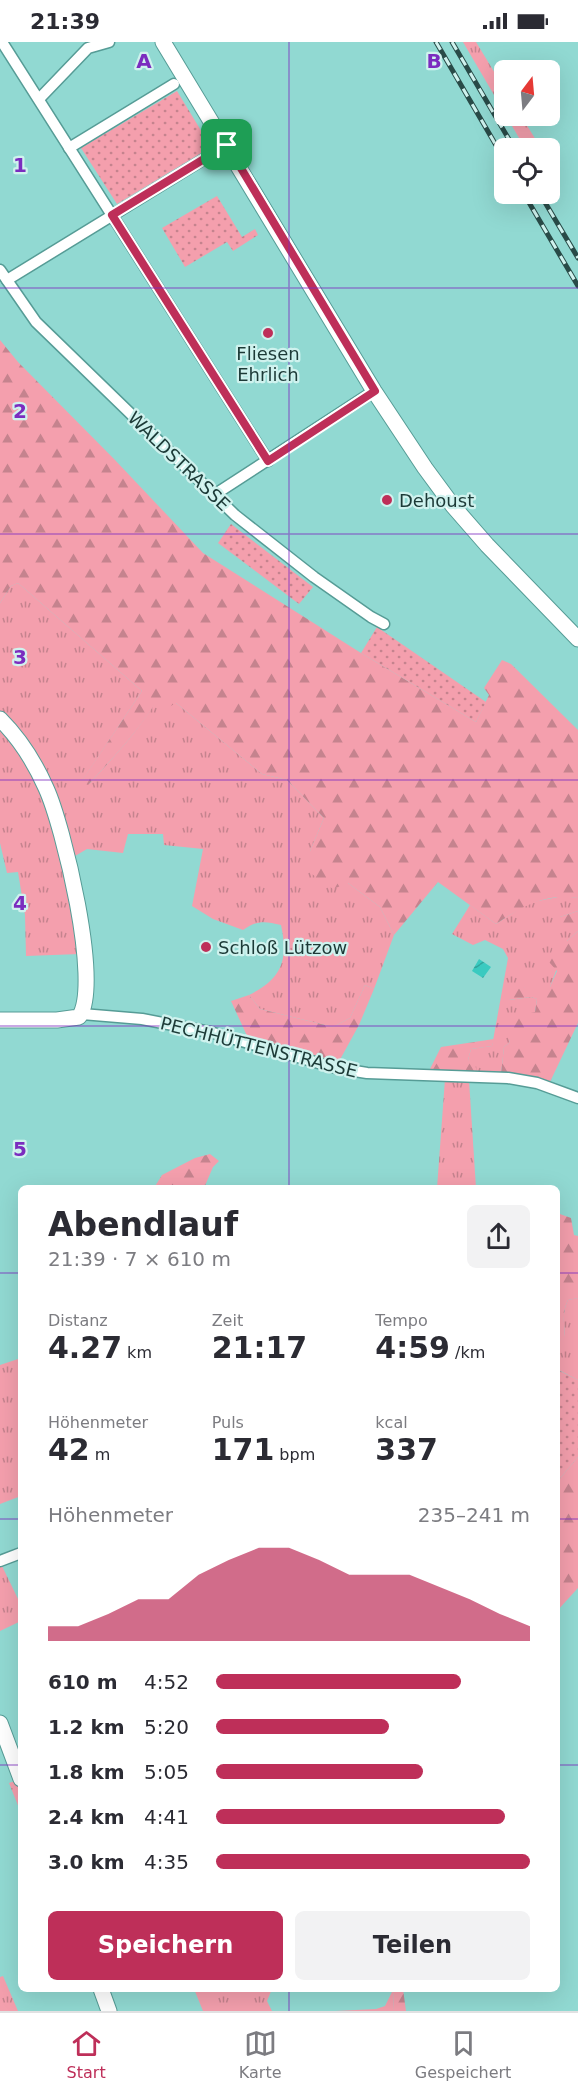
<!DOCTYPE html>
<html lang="de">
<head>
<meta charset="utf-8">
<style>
	:root { --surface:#fff; --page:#f2f2f3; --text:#2b2b33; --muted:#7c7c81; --line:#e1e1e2; --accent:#be2f59 }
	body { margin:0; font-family:"DejaVu Sans",sans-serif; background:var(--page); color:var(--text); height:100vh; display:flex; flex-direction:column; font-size:22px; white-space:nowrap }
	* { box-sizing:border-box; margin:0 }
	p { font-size:20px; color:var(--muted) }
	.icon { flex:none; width:33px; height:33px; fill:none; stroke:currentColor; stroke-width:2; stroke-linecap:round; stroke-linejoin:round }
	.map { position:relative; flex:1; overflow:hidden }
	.panel { position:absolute; left:18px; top:1143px; width:542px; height:807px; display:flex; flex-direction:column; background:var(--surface); border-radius:9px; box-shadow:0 6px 24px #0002 }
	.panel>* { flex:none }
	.needle { width:39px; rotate:16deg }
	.fabs { position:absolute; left:494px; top:18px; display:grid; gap:12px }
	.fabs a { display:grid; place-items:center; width:66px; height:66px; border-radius:9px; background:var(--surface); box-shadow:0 6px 24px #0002; font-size:30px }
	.pin { position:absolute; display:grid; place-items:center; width:51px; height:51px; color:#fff; margin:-26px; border-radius:12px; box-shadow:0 3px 9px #0006 }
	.round { display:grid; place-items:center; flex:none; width:63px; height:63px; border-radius:9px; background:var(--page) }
	.head { display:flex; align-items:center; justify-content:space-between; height:102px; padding:0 30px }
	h1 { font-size:33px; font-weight:700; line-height:45px }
	.figures { display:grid; grid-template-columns:repeat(3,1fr); gap:9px; height:102px; padding:6px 30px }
	.figures div { display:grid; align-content:center }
	.figures b { font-size:30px; font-weight:700 }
	.figures small { font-size:16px; font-weight:400 }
	.figures p { font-size:16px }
	.chart { height:168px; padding:12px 30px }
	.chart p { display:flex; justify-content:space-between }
	.chart svg { width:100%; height:108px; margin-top:6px; fill:var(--accent); opacity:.7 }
	.button { display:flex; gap:12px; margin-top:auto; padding:12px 30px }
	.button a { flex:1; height:69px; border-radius:9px; background:var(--accent); color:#fff; font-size:24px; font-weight:700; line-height:69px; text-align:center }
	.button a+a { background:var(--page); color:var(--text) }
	ul { padding:0 30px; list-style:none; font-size:20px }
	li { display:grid; grid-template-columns:96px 72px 1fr; align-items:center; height:45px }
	li i { height:15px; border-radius:8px; background:var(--accent) }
	.status { display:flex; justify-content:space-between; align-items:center; height:42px; padding:0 30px; background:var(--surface); direction:ltr }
	.status svg { height:16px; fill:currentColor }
	.menu { display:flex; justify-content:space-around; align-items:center; height:84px; border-top:2px solid var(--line); background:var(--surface); font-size:16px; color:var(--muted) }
	.menu a { display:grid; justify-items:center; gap:3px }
	.menu .selected { color:var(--accent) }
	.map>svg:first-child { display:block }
	.grass { fill:url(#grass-tufts) }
	.forest { fill:url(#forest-firs) }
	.park { fill:url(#park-dots) }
	.water { fill:url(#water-waves) }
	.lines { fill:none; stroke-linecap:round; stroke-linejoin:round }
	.street-casing { stroke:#569c96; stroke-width:13 }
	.secondary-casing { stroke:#569c96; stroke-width:17 }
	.street { stroke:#fff; stroke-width:10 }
	.secondary { stroke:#fff; stroke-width:15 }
	.rail-casing { stroke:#294b48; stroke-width:5 }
	.rail { stroke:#cff2ee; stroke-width:3; stroke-dasharray:9; stroke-linecap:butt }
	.route-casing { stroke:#fff; stroke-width:12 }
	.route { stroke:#be2f59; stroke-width:8 }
	.grid { fill:none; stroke:#7b2cbf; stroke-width:1.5; stroke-opacity:0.55 }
	.poi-dot { fill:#be2f59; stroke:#cff2ee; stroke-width:2 }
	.labels { text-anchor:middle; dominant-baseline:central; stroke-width:4.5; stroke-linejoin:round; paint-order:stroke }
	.poi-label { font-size:18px; fill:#1c3a37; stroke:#cff2ee; text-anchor:start }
	.street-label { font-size:18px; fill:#1c3a37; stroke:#cff2ee }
	.grid-label { font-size:20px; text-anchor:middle; font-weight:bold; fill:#7b2cbf; stroke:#cff2ee; stroke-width:4.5; stroke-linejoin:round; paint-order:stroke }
</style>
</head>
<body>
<div class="status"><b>21:39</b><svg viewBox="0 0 49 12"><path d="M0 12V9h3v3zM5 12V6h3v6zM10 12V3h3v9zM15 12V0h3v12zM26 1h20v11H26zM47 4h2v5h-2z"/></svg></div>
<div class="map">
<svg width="578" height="1969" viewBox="0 0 578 1969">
	<defs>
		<pattern id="grass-tufts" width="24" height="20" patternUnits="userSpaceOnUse" patternTransform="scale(1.5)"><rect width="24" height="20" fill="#f49fad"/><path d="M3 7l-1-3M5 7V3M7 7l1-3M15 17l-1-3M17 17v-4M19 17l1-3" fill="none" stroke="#c5838e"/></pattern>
		<pattern id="forest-firs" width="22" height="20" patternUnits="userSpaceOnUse" patternTransform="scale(1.5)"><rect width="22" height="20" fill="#f49fad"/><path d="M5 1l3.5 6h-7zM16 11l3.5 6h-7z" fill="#c5838e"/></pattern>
		<pattern id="park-dots" width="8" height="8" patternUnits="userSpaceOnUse" patternTransform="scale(1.5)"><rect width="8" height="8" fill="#f49fad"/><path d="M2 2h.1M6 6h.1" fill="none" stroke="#c5838e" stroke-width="1.8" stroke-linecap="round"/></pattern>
		<pattern id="water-waves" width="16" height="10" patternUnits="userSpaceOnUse" patternTransform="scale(1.5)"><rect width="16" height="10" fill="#3acac0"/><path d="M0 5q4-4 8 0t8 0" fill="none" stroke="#30a59d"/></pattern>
	</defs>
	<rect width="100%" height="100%" fill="#91d9d2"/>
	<g class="grass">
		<path d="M463,0H476L504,46V70Z"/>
		<path d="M506,74H521L541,106H525Z"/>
		<path d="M18,541L142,649L82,739L89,742C112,717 136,692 154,662L176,661L262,732L287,738L324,776L310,809L348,841L380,865L394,893L374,947L365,943L350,976L333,985L260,967L249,953C281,937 289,919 281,883C265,879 257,878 243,888L213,877L192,864L203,807L164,803L163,792H128L123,811L87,807L75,814L61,766L9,678L0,669V561L11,544Z"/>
		<path d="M0,683L27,719L53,776L80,912L26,914L25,873L18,830L7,831L0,801Z"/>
		<path d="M563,854L578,856V869L560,875V884H578V889L567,899L550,945H525L509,958L531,955L537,957L535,970L510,997L509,1001L504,1005L501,1032H477L468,1018L471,1007L492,1004L508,916L503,907L485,898L473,903L452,892L470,863L496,882L528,861Z"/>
		<path d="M445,1037L469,1038L476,1146H437Z"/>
		<path d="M578,1256V1338L557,1327V1318L560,1311L557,1301L565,1294C564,1281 562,1270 568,1258Z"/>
		<path d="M21,1316V1454L0,1462V1323Z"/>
		<path d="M2,1524L21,1563V1579L0,1589V1525Z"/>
		<path d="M15,1739L17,1740L21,1750V1765L19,1766L9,1741Z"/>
		<path d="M3,1934L18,1969H0V1935Z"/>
		<path d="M194,1947H272L267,1959L272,1969H203Z"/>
		<path d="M393,1948L394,1969H335L376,1967L385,1964Z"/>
	</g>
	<g class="forest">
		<path d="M0,298L18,320L115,418L203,511L361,611L476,680L489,653L484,646L502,618L511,622L578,688V856C543,851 524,864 496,882L438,840L394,893L380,865L348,841L333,847L312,832L310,809L324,776L287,738L262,732L176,661L164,668L154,663C136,692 112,717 88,743L81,740L142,649L18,541L11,544L0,561Z"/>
		<path d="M578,869V884H560V875Z"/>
		<path d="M578,889V981L549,1042L501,1032L504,1005L509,1001L510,997L506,992L510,976L535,970L537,957L531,955L508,958L509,949L525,945H550L557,929L549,920L553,904L567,899Z"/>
		<path d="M365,943L374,947L359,983L337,1023L248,996L231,959L249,953L260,967L333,985L350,976Z"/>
		<path d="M494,997L492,1004L471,1007L468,1018L475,1021L477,1032L428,1031L441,1005Z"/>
		<path d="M210,1112L219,1119L213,1125L204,1146H154L162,1133L195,1116Z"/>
		<path d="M557,1171L571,1176L574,1193L578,1194V1256L568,1258C562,1270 564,1281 565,1295L557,1301Z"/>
		<path d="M578,1415V1546L557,1569V1440Z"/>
		<path d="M393,1947H403L406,1969H394Z"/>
	</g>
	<g class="park">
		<path d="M177,49L211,105L117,162L81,106Z"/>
		<path d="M217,154L242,195L255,187L258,193L233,209L227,200L185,225L162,186Z"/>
		<path d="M231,482L313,545L299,562L218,501Z"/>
		<path d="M377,585L486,660L476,680L361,611Z"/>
		<path d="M556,1327L578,1338V1415L557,1440Z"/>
	</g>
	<path class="water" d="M479,917L491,925L483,936L472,929Z"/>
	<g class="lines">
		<defs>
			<g id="street">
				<path d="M2,0L268,419"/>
				<path d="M39,57L88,6L109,0"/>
				<path d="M69,106L174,42"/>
				<path d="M0,228L36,280L235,473L314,535L371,575L384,582"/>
				<path d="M7,238L227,103"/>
				<path d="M214,453L374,349"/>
				<path d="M82,972L142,977L210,990L336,1026L367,1031L508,1036L537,1041L578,1056"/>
				<path d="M0,1519L21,1511"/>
			</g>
			<g id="secondary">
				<path d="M163,0L374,349L425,426L453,464L487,503L578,597"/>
				<path d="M0,677C19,696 35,721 46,746C63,783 102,942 79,975L57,978H0"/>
				<path d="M0,1681L21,1737"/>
				<path d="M101,1947L109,1969"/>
			</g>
		</defs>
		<use href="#street" class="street-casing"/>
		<use href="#secondary" class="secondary-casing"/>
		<use href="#street" class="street"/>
		<use href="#secondary" class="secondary"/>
		<defs>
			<g id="rail">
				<path d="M436,0L504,117"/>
				<path d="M452,0L514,106"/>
				<path d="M524,152L578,244"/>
				<path d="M540,152L578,216"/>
			</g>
		</defs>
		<use href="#rail" class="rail-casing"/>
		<use href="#rail" class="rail"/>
	</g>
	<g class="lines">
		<defs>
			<path id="route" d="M227,103L375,349L268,419L112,173Z"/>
		</defs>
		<use href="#route" class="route-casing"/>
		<use href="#route" class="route"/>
	</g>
	<path class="grid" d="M289,0V1146M0,246H578M0,492H578M0,738H578M0,984H578M0,1231H21M556,1231H578M0,1477H21M556,1477H578M0,1723H21M556,1723H578M289,1947V1969"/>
	<g class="poi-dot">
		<circle cx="268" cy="291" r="6"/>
		<circle cx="387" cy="458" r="6"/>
		<circle cx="206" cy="905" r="6"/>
	</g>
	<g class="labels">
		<g class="poi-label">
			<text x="268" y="311" text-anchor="middle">Fliesen<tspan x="268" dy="21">Ehrlich</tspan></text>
			<text x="399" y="458">Dehoust</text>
			<text x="218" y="905">Schloß Lützow</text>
		</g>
		<g class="street-label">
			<text transform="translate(179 419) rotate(44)">WALDSTRASSE</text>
			<text transform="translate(259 1005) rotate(14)">PECHHÜTTENSTRASSE</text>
		</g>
	</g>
	<g class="grid-label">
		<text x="144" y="26">A</text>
		<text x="434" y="26">B</text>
		<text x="20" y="130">1</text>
		<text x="20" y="376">2</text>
		<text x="20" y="622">3</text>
		<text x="20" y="868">4</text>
		<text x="20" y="1114">5</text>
	</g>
</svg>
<div class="fabs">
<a><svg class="needle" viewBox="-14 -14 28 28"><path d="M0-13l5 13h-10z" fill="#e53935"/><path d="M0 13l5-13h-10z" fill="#7c7c81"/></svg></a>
<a><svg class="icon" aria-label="locate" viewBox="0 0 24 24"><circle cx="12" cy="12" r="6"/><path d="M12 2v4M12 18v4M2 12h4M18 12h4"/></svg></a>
</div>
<div class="pin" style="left:227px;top:103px;background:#1e9e55"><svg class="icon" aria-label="arrive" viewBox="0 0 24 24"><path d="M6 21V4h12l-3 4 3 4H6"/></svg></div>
<section class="panel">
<div class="head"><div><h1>Abendlauf</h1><p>21:39 · 7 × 610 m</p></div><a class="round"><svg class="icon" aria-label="share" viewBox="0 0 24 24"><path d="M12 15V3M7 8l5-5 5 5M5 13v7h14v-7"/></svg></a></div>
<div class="figures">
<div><p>Distanz</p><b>4.27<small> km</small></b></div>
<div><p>Zeit</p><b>21:17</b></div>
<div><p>Tempo</p><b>4:59<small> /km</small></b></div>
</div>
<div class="figures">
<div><p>Höhenmeter</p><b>42<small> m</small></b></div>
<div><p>Puls</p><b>171<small> bpm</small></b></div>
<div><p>kcal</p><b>337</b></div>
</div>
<div class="chart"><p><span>Höhenmeter</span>235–241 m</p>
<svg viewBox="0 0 160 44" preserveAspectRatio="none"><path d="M0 44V38L10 38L20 33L30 27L40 27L50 17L60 11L70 6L80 6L90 11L100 17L110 17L120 17L130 22L140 27L150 33L160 38V44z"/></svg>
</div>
<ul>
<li><b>610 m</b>4:52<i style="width:78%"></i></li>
<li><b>1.2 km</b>5:20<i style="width:55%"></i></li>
<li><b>1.8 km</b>5:05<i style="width:66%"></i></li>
<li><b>2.4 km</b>4:41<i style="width:92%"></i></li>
<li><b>3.0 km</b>4:35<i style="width:100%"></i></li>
</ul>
<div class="button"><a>Speichern</a><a>Teilen</a></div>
</section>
</div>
<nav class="menu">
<a class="selected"><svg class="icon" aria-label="home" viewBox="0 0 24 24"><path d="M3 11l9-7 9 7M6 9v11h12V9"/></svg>Start</a>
<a><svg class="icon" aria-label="map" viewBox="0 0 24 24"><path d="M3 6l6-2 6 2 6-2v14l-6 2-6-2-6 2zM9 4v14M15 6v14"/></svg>Karte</a>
<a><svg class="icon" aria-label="saved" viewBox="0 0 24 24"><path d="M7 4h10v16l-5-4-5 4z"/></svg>Gespeichert</a>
</nav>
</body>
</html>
